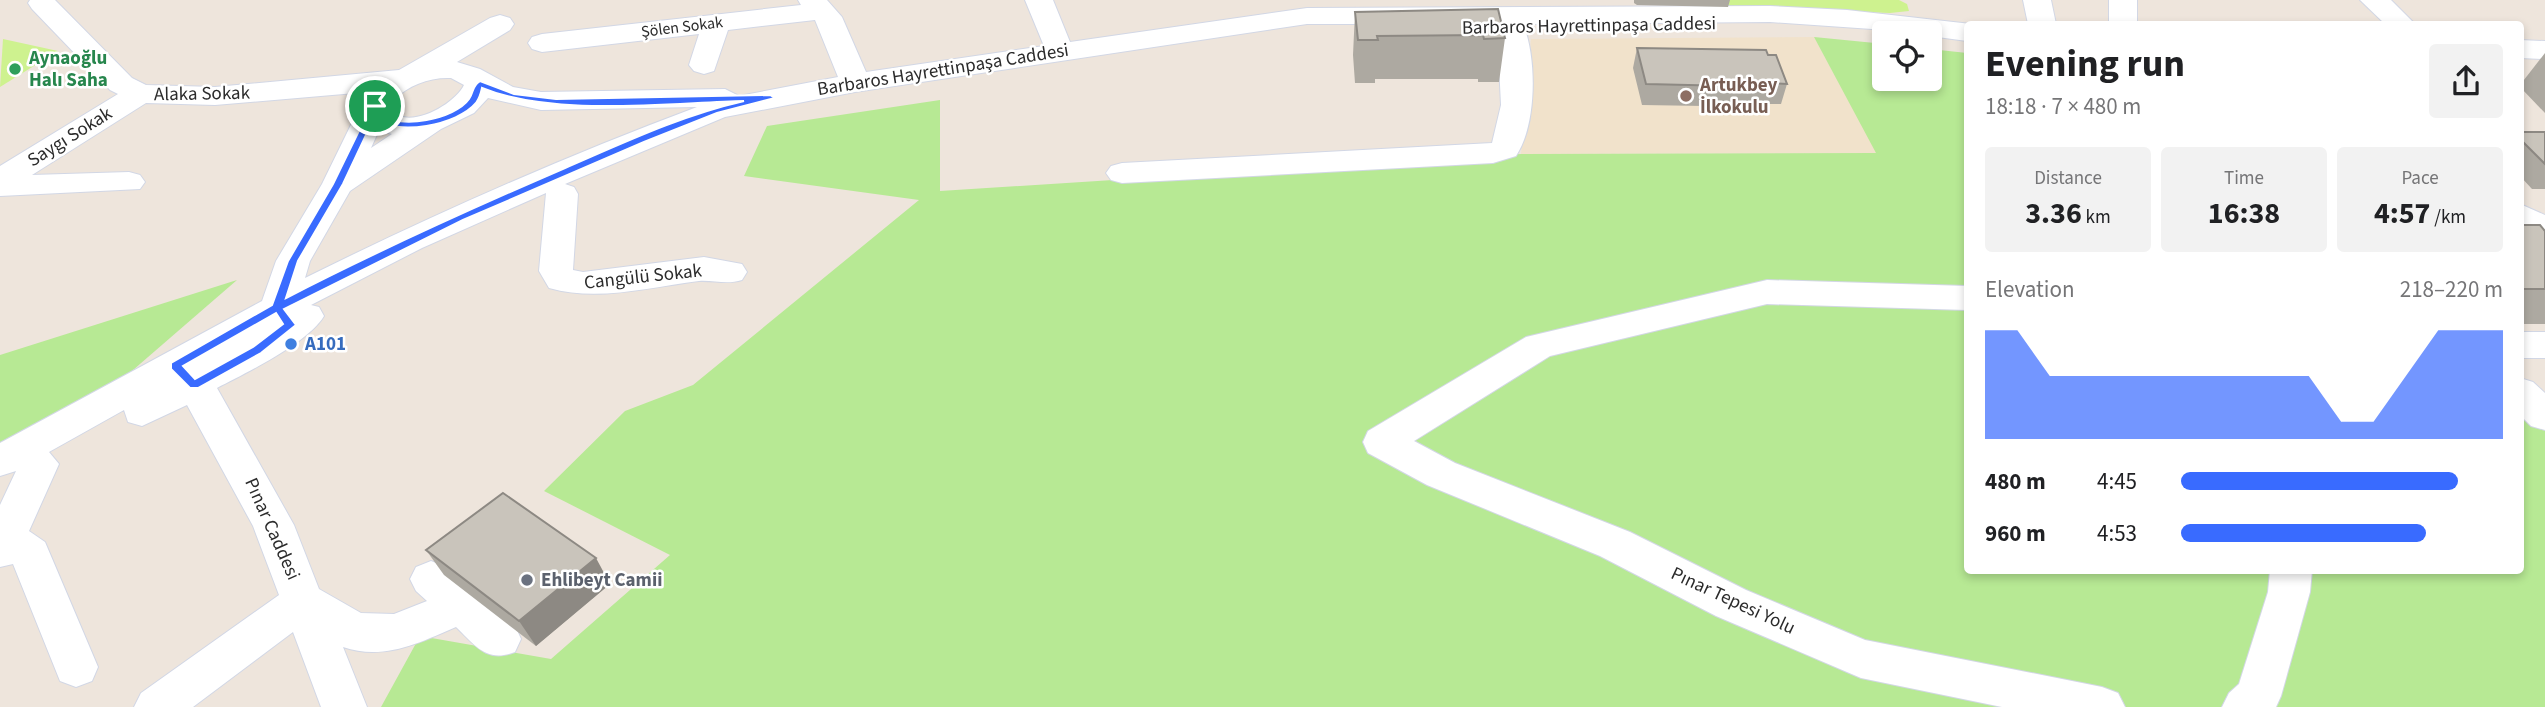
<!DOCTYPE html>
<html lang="en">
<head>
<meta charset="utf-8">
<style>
	:root { --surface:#fff; --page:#f2f2f2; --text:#202124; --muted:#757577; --accent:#396bff }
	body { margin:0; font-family:"Source Sans 3",sans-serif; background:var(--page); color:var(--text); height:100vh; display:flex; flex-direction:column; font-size:26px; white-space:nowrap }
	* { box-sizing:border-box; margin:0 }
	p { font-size:23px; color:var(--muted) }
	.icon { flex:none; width:38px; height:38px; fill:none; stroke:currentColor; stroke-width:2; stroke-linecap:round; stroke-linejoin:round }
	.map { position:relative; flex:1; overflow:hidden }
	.panel { position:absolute; left:1964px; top:21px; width:560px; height:553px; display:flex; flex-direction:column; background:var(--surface); border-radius:7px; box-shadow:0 4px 10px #0003 }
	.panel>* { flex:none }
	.buttons { position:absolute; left:1872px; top:21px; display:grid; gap:14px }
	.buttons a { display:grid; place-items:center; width:70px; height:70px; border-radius:7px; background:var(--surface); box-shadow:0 4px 10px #0003; font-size:35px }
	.pin { position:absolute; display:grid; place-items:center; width:60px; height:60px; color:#fff; margin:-30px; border:4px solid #fff; border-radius:50%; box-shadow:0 2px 7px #0007 }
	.round { display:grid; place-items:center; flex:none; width:74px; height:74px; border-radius:7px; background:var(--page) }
	.head { display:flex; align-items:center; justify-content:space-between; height:119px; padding:0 21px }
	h1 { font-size:38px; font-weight:700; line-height:52px }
	.figures { display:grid; grid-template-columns:repeat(3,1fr); gap:10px; height:119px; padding:7px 21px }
	.figures div { display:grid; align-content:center; border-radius:7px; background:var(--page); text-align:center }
	.figures b { font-size:30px; font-weight:700 }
	.figures small { font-size:19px; font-weight:400 }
	.figures p { font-size:19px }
	.chart { height:196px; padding:14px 21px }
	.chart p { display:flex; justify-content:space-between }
	.chart svg { width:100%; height:126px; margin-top:7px; fill:var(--accent); opacity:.7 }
	ul { padding:0 21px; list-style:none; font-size:23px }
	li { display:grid; grid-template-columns:112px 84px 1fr; align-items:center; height:52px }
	li i { height:18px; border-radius:9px; background:var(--accent) }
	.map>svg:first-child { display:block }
	.education { fill:#f1e2cb }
	.green { fill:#b7e994 }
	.pitch { fill:#cef28f }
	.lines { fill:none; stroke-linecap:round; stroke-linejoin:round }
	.minor-casing { stroke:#d2d7e5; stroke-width:2 }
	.minor { fill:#fff; fill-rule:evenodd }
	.wall { fill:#ada9a1 }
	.shaded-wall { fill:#8d8983 }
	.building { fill:#c9c4bb; stroke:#8d8983; stroke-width:2 }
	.route { fill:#396bff; stroke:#fff; stroke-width:2; fill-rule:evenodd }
	.leisure-dot { fill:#2e9e5b; stroke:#fff; stroke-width:2.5 }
	.education-dot { fill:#8d6e63; stroke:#fff; stroke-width:2.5 }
	.shop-dot { fill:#3f7fe0; stroke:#fff; stroke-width:2.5 }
	.worship-dot { fill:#6b7280; stroke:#fff; stroke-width:2.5 }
	.labels { text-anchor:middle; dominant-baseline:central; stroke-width:5; stroke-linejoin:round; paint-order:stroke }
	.far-street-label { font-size:16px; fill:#2b2b2b; stroke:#fff }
	.street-label { font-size:19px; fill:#2b2b2b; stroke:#fff }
	.leisure-label { font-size:19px; font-weight:bold; fill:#27864d; stroke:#fff; text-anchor:start }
	.education-label { font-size:19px; font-weight:bold; fill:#785e54; stroke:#fff; text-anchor:start }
	.shop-label { font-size:19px; font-weight:bold; fill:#366cbe; stroke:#fff; text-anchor:start }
	.worship-label { font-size:19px; font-weight:bold; fill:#5b616d; stroke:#fff; text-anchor:start }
</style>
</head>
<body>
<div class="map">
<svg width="2545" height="707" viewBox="0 0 2545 707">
	<rect width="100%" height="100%" fill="#eee5dc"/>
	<path class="education" d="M1814,37L1877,153L1521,154L1531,39Z"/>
	<g class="green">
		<path d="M1814,37L1885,44V79H1930V49L1967,53V570H2520V380L2545,402V707H381L420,636L551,659L670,555L544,491L625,411L693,385L919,200L744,176L767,126L940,100V191L1521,154L1876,153Z"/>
		<path d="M237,280L103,396L0,450V355Z"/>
	</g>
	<g class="pitch">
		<path d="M1727,0H1899L1907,4L1909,11L1890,13L1728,7Z"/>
		<path d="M3,39L58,51L0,87Z"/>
	</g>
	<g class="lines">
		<defs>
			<g id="minor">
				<path d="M30,0H55L132,78L146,85L215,87L399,70L490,18L500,15L510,18L514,24L510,30L457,62L480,69L513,87L541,92L725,89L739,96L838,77L815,20L728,30L714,71L704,74L694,71L689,65L699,34L542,52L532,49L528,43L532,37L542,34L801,5L798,0H827L842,17L866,72L1044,46L1025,0H1053L1070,42L1307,8L1770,6L1847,10L1971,24H1967V41L1930,36V33L1770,22L1523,24C1537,58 1537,125 1516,156L1493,163L1122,183L1111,180L1106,173L1111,166L1122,163L1492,143L1501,105L1497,24H1307L855,92L725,117L565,184L574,187L578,194L573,270L583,272L704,257L742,264L747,272L742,280C727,285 714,280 699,281C650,287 598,302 549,288L539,271L546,193L422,248L311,305L319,307L324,316C308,343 246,373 217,388L294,525L319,589L361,613L394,614L427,601L416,591L410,579L416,567L431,561L446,567L515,626L521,639L515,652C486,663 476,646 456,627C419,643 383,661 343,647L367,707H321L293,632L193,707H134L141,693L279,595L253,526L187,405L142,426L128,422L124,410L49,452L59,464L29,531L45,542L98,667L92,681L76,687L60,681L13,564L0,567V505L16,471L0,476V443L262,301L276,261L322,184L367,92L215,105L146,103L32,175L129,172L140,175L145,182L140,189L0,196V166L118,94L110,90L32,9L28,3ZM451,78L464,85C455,104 409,131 391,110L393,100C409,85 430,77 451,78ZM488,98L541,110L697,107C563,157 432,215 305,278L310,261L350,191L441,129L474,113ZM379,130L392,134L371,148Z"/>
				<path d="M2023,0H2051L2056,24H2028Z"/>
				<rect x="2109" y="0" width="28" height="24"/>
				<path d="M2360,0H2391L2415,24H2385Z"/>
				<path d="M2520,40L2545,41V59L2520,58Z"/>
				<path d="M2520,204L2545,215V240L2520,229Z"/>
				<path d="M1767,280L1967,286V310L1767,304L1550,356L1414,441L1455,463L1630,532L1746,590L1865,640L2102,687L2118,693L2125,707H2002L1861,678L1716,616L1600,556L1427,485L1368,453L1363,442L1368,431L1526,337Z"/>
				<rect x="2520" y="332" width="25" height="26"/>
				<path d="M2520,378L2533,382L2545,393V430L2531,426L2520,415Z"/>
				<path d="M2270,570H2312L2310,592L2281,696L2276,707H2222L2229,693L2239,684L2268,592Z"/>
			</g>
		</defs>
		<use href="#minor" class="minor-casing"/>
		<use href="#minor" class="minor"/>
	</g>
	<g class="wall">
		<path d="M1634,0H1730L1728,7L1637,5L1634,3Z"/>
		<path d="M1355,12L1505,38L1499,82H1478V79H1375V83H1355L1353,55Z"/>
		<path d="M1637,48L1768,55L1787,84L1781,104H1768L1767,107L1642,105L1633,68Z"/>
		<path d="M2545,53V113L2520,87V85Z"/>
		<path d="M2520,132H2545V189H2532L2520,176Z"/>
		<path d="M2520,225L2545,231V324H2520Z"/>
		<path d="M426,550L610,584L536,646L444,575Z"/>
	</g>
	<path class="shaded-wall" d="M596,558L610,584L536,646L519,621Z"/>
	<g class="building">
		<path d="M1498,9L1505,38L1484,39L1483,35L1377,36L1378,40H1358L1355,12Z"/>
		<path d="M1637,48L1766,50L1768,55H1776L1787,84L1772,83L1773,87L1646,84Z"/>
		<path d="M2520,132H2545V164L2520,139Z"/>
		<path d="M2520,225H2540L2545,231V289H2520Z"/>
		<path d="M503,493L596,558L519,621L426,550Z"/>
	</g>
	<path class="route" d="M480,81L514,94L556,99L770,95L775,98L717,113L644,142L463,220L284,309L296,325L261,353L198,388H190L171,369V363L272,305L288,261L333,184L372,104H378L381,114C399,130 455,119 469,99C474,92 472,85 480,81ZM482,88C552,117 666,103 744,101C682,115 623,143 565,168C470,209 377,251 286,298L298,261L343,184L374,118C396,137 458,125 476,103C479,99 481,93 482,88ZM276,313L283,324L253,347L195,379L183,366Z"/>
	<circle class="leisure-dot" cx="15" cy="69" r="7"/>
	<circle class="education-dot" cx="1686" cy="96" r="7"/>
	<circle class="shop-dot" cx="291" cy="344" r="7"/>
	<circle class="worship-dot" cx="527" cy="580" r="7"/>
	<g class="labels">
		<g class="far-street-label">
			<text transform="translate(682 27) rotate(-7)">Şölen Sokak</text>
		</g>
		<g class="street-label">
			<text transform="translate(1589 26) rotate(-1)">Barbaros Hayrettinpaşa Caddesi</text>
			<text transform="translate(943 70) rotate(-9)">Barbaros Hayrettinpaşa Caddesi</text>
			<text transform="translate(202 94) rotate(-1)">Alaka Sokak</text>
			<text transform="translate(70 137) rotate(-32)">Saygı Sokak</text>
			<text transform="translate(643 277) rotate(-6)">Cangülü Sokak</text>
			<text transform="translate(272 529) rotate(66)">Pınar Caddesi</text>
			<text transform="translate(1733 601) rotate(25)">Pınar Tepesi Yolu</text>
		</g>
		<g class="leisure-label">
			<text x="29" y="58">Aynaoğlu<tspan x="29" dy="22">Halı Saha</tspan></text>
		</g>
		<g class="education-label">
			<text x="1700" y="85">Artukbey<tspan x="1700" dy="22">İlkokulu</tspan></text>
		</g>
		<g class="shop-label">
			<text x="305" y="344">A101</text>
		</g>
		<g class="worship-label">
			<text x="541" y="580">Ehlibeyt Camii</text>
		</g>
	</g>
</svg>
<div class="buttons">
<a><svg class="icon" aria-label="locate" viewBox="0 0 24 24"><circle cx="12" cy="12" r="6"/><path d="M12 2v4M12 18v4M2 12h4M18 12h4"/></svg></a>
</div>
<div class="pin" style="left:375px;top:106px;background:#1e9e55"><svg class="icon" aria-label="arrive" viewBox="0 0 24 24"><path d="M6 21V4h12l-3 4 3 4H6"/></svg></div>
<section class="panel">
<div class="head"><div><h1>Evening run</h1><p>18:18 · 7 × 480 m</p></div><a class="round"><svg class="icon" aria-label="share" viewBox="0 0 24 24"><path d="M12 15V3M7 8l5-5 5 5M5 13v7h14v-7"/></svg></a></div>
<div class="figures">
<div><p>Distance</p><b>3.36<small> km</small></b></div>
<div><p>Time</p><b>16:38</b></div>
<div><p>Pace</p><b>4:57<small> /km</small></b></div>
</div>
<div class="chart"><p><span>Elevation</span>218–220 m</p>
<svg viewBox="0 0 160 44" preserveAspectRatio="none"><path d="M0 44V6L10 6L20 22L30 22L40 22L50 22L60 22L70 22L80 22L90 22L100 22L110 38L120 38L130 22L140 6L150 6L160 6V44z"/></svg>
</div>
<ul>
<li><b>480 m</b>4:45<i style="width:86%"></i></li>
<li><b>960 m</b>4:53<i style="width:76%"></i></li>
</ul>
</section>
</div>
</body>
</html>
